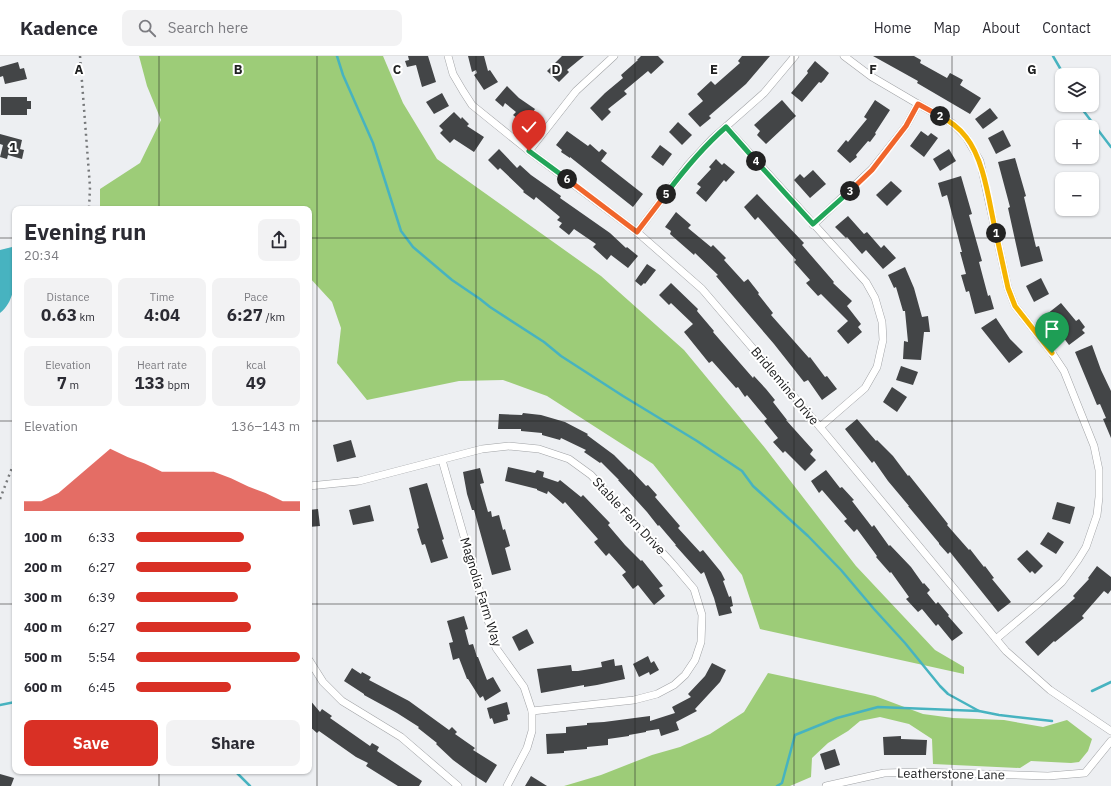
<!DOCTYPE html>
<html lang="en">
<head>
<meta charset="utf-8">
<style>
	:root { --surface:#fff; --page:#f2f2f3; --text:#2b2b33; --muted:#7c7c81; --line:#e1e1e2; --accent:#d93025 }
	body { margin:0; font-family:"IBM Plex Sans",sans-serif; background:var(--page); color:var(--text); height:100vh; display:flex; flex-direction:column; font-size:15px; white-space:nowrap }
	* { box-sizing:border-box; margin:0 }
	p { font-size:13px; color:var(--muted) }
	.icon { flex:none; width:22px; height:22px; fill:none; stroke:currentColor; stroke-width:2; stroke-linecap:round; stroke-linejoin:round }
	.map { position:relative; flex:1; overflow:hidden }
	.sheet { position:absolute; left:12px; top:150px; width:300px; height:568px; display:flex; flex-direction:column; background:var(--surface); border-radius:8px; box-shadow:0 1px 3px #0004 }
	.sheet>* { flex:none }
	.controls { position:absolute; left:1055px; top:12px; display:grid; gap:8px }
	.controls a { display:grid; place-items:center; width:44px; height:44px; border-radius:8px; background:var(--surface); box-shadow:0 1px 3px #0004; font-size:20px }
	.pin { position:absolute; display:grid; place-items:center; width:34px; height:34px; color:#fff; margin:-41px -17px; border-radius:50% 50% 50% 0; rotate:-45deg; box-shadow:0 0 4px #0007 }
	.pin .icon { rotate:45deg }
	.km { position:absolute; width:20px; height:20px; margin:-10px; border-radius:50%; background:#222; color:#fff; font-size:11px; line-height:20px; text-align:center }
	.round { display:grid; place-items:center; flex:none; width:42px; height:42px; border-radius:8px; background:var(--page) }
	.overview { display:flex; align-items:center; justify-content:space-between; height:68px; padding:0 12px }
	h1 { font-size:22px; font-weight:700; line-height:30px }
	.stats { display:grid; grid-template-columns:repeat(3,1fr); gap:6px; height:68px; padding:4px 12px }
	.stats div { display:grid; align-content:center; border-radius:8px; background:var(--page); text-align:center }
	.stats b { font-size:17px; font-weight:700 }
	.stats small { font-size:11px; font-weight:400 }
	.stats p { font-size:11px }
	.chart { height:112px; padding:8px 12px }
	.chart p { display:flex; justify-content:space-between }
	.chart svg { width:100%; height:72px; margin-top:4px; fill:var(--accent); opacity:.7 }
	.primary-button { display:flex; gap:8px; margin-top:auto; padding:8px 12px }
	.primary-button a { flex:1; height:46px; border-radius:8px; background:var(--accent); color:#fff; font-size:16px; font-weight:700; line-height:46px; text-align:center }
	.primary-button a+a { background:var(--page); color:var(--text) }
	ul { padding:0 12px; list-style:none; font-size:13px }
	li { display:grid; grid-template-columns:64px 48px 1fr; align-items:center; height:30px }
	li i { height:10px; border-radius:5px; background:var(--accent) }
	header { display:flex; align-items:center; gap:24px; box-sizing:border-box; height:56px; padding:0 20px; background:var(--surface); border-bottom:1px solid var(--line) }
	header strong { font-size:19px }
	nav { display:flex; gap:22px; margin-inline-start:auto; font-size:14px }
	.search { width:280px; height:36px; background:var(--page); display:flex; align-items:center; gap:10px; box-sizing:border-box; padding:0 14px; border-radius:8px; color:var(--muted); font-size:15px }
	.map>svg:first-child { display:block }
	.forest { fill:#9dcc78 }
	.water { fill:#47b3c0 }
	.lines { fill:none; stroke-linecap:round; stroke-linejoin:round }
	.stream { stroke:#47b3c0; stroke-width:2.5 }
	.building { fill:#434547 }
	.street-casing { stroke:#a0a2a5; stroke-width:8 }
	.street { stroke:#fff; stroke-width:7 }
	.rail { stroke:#76787a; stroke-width:2.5; stroke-dasharray:2 4; stroke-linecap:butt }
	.split-1-casing { stroke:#fff; stroke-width:8 }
	.split-2-casing { stroke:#fff; stroke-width:8 }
	.split-3-casing { stroke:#fff; stroke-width:8 }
	.split-4-casing { stroke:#fff; stroke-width:8 }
	.split-5-casing { stroke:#fff; stroke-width:8 }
	.split-6-casing { stroke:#fff; stroke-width:8 }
	.split-7-casing { stroke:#fff; stroke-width:8 }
	.split-1 { stroke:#f5b400; stroke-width:5 }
	.split-2 { stroke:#f5b400; stroke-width:5 }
	.split-3 { stroke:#f0652b; stroke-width:5 }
	.split-4 { stroke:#22a559; stroke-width:5 }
	.split-5 { stroke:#22a559; stroke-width:5 }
	.split-6 { stroke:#f0652b; stroke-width:5 }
	.split-7 { stroke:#22a559; stroke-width:5 }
	.grid { fill:none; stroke:#202122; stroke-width:1; stroke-opacity:0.55 }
	.labels { text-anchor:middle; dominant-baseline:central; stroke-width:4; stroke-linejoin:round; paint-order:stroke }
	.street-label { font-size:13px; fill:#202122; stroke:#fff }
	.grid-label { font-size:13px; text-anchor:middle; font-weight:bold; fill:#202122; stroke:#fff; stroke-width:4; stroke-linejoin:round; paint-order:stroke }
</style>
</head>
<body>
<header>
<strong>Kadence</strong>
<div class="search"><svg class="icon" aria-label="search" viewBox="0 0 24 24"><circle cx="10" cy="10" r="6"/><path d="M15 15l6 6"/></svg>Search here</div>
<nav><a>Home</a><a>Map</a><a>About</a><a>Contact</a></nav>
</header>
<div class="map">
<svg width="1111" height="730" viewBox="0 0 1111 730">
	<rect width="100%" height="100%" fill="#edeff2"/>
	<g class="forest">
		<path d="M139,0H383L403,47L437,103L601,220L684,294L765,392L856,510L935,594L964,611V618L760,573L742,519L653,408L547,340L503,324L459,325L367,344L337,307L341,272L332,246L309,221V153H100V133L140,107L161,64L147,30Z"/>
		<path d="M768,617L875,640L923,658L953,662L1004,664L1043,671L1067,664L1092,683L1088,695L1079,706L1071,707L1031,705L1020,712L933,708L932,683L909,668L880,661L860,665L848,675L828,687L812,702L811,721L790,730H564L601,719L652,699L680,691L710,678L744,656Z"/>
	</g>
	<path class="water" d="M12,191L15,194C15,215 18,243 0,257V194Z"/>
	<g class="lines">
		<g class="stream">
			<path d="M337,0L343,19L373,87L401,175L413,191L452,224L480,243L490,251L544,286L561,300L623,340L697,385L742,415L753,430L808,480L841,514L874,553L905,587L940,630L948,638L979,655"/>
			<path d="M1053,0L1064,19"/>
			<path d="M1079,49L1111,91"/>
			<path d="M1092,635L1111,626"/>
			<path d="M0,649L15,646"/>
			<path d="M235,715L250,730"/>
			<path d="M777,730L782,727L795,679L837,662L878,651L979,655L999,659L1052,665"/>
		</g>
	</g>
	<g class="building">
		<path d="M408,0H428L436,26L422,31L416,9L407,11L405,5L409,4Z"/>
		<path d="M468,0H484L488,15L490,14L498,26L484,34L474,19L477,17L476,14L472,16Z"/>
		<path d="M562,0H584L567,14L569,16L559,26L547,15Z"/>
		<path d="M641,0H658L664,6L651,18L648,15L624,35L627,38L608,53L611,56L602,65L590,52L605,37L623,22L621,19L638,4H637Z"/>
		<path d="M742,0H770L746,28L709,60L711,62L700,71L688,58L703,45L697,38L711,25L715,29L740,7L738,5Z"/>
		<path d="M873,0H914L921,4L920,7L947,22L950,17L963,24L960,29L981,42L970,58L917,27L918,25Z"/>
		<path d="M815,5L829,17L824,24L821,27L819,26L802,46L791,37L808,17L807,15Z"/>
		<path d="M18,6L20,13L24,12L27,23L5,28L3,20L0,21V11Z"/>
		<path d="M507,30L519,42L535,53L525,68L513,59L516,56L505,47L503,51L495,44Z"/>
		<path d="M442,37L449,50L434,58L426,46Z"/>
		<path d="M1,41H27V45H31V53H27V59H1Z"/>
		<path d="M782,44L796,60L766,88L757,79L760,75L754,69Z"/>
		<path d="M875,44L890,54L875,77L876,78L870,86L868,85L856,99L857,101L850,107L837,95L846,84L848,86L867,63L864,61Z"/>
		<path d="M990,52L998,62L983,73L975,63Z"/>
		<path d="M454,56L461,63L462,61L469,68L467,70L484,81L474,96L454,83L450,87L440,77L443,74L439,70Z"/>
		<path d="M678,66L692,79L682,89L669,76Z"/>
		<path d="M1003,74L1011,90L996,98L988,82Z"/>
		<path d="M567,75L588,90L590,88L599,96L602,93L607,97L601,105L643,138L633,151L570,101V102L561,96L562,94L556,89Z"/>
		<path d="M921,75L928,80L931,77L938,82L924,101L910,90Z"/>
		<path d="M0,78L22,84L20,93L24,94L22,103L8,99L7,103L0,101L3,89L0,88Z"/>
		<path d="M660,89L672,98L663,110L651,101Z"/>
		<path d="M499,93L517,112L520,109L531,119L561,140L560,142L610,177L626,192L627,191L638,200L628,212L611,199L607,204L593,191L596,188L574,173L569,179L559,171L562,167L557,164L560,161L536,141L534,144L523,136L524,135L500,112L498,114L488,104Z"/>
		<path d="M949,93L956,105L940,115L933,103Z"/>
		<path d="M1015,102L1026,140L1024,141L1036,191L1039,190L1043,205L1021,211L1008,152L1010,151L998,106Z"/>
		<path d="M716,103L722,109L724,107L735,116L726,126L724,124L706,146L696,137L701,131L697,128L711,113L709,111Z"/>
		<path d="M813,114L826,128L810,142L794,124L800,118L804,122Z"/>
		<path d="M961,120L972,158L969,159L982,205L979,206L988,240L990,239L994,253L975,258L969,235L966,236L961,219L966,218L960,196H962L947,139L942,141L938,127Z"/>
		<path d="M891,125L902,135L887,150L876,139Z"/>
		<path d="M757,138L804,187L802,189L834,226L833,227L852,245L847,250L861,268L858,271L862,276L848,288L837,275L848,265L821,238L818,240L806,227L810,224L794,206L796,204L758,161L755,164L744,151Z"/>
		<path d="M676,156L691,169L688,172L711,191L713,189L726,202L724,204L744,226L748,223L759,237L758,238L773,257L771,259L809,302L810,301L825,321L827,320L837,333L822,344L808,324L804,326L774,288L716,220L718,219L695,197L694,199L670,178L671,175L665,171Z"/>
		<path d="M848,160L864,178L867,176L881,192L884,189L896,202L883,213L866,194L862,198L847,181L846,182L835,171Z"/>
		<path d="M647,208L656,214L645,228L644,227L641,230L635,225Z"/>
		<path d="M905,211L914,232L922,261L928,260L930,276H924L921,304L903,303L904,285L908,286L905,255H903L896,231L894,232L888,219Z"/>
		<path d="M1041,222L1049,238L1034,246L1026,230Z"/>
		<path d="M671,227L698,253L697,255L714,275L713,276L753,322L754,320L766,333L775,344L773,346L787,364H786L813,394L810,398L816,404L805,415L785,395L783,397L773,386L778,382L764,365L767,363L747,339L745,341L738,331L736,332L712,305L709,307L684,276L693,268L671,247L669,249L659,239Z"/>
		<path d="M1061,247L1076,265L1079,263L1085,271L1082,274L1085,277L1069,289L1060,277L1062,276L1047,258Z"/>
		<path d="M996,262L1010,283L1023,296L1009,307L981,272Z"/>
		<path d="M1092,289L1101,314L1111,335V382L1103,363L1106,362L1100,348L1097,349L1075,296Z"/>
		<path d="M901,310L918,316L913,329L896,324Z"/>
		<path d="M892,331L907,341L897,356L883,346Z"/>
		<path d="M523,357L541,359L565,366L588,378L587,379L614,399L629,414L630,413L646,430L648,429L657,439L655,441L680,470L678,472L700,496L703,494L721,516L725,524L723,525L729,541L731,540L733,550L730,551L732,557L719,560L714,542L704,516L701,518L675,489H676L659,469L658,470L647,456L618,424H619L601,406L600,407L584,396L586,394L561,382L560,384L542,379V377L521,375V373H498L499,358L522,359Z"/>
		<path d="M857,363L876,385L877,384L893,400L908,420L909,419L948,468L947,469L969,494L970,493L984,511L985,510L994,522L992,523L1011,546L998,556L950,496L948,498L939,488V487L908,450H909L888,425L874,405L872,407L845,373Z"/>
		<path d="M351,384L356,401L337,406L333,389Z"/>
		<path d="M508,411L535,417L537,414L544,416L543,421L558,426L560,424L581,441L583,439L610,467L608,469L625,489L641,505L642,504L663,530L659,532L665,540L654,549L638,529L633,533L622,519L626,516L609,497L606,500L594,486L598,483L565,446L563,448L548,435L547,438L537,434V433L505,425Z"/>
		<path d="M480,412L484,427L480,428L488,456L491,455L492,461L499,459L503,474L505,473L510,490L505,492L511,514L492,519L474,454H472L467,438L463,416Z"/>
		<path d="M826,414L840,432L842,431L854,444L852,445L872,471L874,469L889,490L890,489L911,511L923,528L924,527L930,534L927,537L936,548L938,546L949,559L948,560L963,577L952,585L938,568L936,570L922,553L918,556L906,543L909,541L891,516L890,517L876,501L877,500L857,473L854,476L844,465L847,463L822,434L819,437L811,425Z"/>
		<path d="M427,427L444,483L442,484L448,502L431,507L425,488L422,489L417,473L419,472L409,432Z"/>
		<path d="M1057,446L1075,451L1070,468L1052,463Z"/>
		<path d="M370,449L374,465L353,469L349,454Z"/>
		<path d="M318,453L320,470L309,471V454Z"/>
		<path d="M1048,476L1064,486L1056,498L1040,488Z"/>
		<path d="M1027,494L1043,510L1035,518L1032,515L1030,517L1017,503Z"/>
		<path d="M1097,510L1111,521V534L1108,538L1104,535L1082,560L1084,562L1055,586L1054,585L1038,600L1025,586L1075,542L1073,540L1089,523L1088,522Z"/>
		<path d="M464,560L468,573L465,574L469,589L473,588L477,601H478L487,624L493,621L501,635L485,645L483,640L480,642L468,623H467L459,602L453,604L449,587L453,586L447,565Z"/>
		<path d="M527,573L534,587L519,595L512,581Z"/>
		<path d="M648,600L651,607L654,605L659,614L650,619L649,616L639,621L633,608Z"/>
		<path d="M614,603L615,610L622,609L625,623L597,629L584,631V629L541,637L537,613L571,609L572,615H578L602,611L601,606Z"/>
		<path d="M712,607L726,614L720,626L695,653L697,655L676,666L679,674L661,680L659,673L646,675V676L629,679V680L608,683V689L587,691V693L564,695V697L547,698L546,678L566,677V671L587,669V667L604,666L650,660V665L675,657L672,651L691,641L688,638L705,620Z"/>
		<path d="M352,612L361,618L362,616L371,621L369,624L409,645L449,674L452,671L457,676L455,678L475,692L473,694L497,709L486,727L472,718L453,704L436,688L437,687L418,672L419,671L397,657L364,639V638L344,625Z"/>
		<path d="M309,643L320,656L322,653L332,660L330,662L370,690L372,687L379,691L377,695L422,725L419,730H398L366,710L368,707L356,701L319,675L317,677L309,670Z"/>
		<path d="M507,646L510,658L507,659L508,664L494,668L492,662L490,663L487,652Z"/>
		<path d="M901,680V683L927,684L926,699H884L883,681Z"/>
		<path d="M835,693L840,709L825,714L820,698Z"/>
		<path d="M0,718L14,722L11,730H0Z"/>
		<path d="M531,720L547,730H525Z"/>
	</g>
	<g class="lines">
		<defs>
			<g id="street">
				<path d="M448,0L453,18L463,35L472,49L529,95L637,176L702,233L820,371L1006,595L1050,634L1111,675"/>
				<path d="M844,0L872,21L918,48L952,67L966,81L980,105L1008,232L1015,250L1052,297L1064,315L1094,390L1099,414V441L1097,459L1086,491L1078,504L1062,526L1039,547L996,583"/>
				<path d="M726,71L866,226L875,242L882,266L883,284L877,311L865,332L820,371"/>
				<path d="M529,95L576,35L614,0"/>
				<path d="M813,169L872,113L906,70L918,48"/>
				<path d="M637,176L688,109L712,83L764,37L795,0"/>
				<path d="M442,404L496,592L524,631L532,655V675L527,692L507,730"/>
				<path d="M309,430L359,425L482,393L509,390L539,393L569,403L591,419L672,507L694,533L702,559L701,586L695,604L685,619L674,629L657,638L634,644L532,655"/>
				<path d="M309,604L323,626L342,645L401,681L458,730"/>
				<path d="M826,730L884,717L920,716L1048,720L1085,717L1111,685"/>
			</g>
		</defs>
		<use href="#street" class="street-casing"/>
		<use href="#street" class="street"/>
		<g class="rail">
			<path d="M80,0L90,131L89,153"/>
			<path d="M0,443L15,404"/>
		</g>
	</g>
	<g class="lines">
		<defs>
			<path id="split-1" d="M996,177L1008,232L1015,250L1052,297"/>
			<path id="split-2" d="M940,60C950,65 959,72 966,81C985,105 989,148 996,177"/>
			<path id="split-3" d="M850,135L872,114L906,70L918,48L940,60"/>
			<path id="split-4" d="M756,105L813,168L850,135"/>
			<path id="split-5" d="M666,138C684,114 703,91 726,71L756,105"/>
			<path id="split-6" d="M567,123L637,176L666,138"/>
			<path id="split-7" d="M529,95L567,123"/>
		</defs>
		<use href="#split-1" class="split-1-casing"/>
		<use href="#split-2" class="split-2-casing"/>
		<use href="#split-3" class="split-3-casing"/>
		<use href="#split-4" class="split-4-casing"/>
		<use href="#split-5" class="split-5-casing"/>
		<use href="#split-6" class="split-6-casing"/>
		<use href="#split-7" class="split-7-casing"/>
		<use href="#split-1" class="split-1"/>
		<use href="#split-2" class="split-2"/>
		<use href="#split-3" class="split-3"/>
		<use href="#split-4" class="split-4"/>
		<use href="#split-5" class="split-5"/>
		<use href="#split-6" class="split-6"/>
		<use href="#split-7" class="split-7"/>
	</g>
	<path class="grid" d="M159,0V153M317,0V730M476,0V730M635,0V730M794,0V730M952,0V730M0,182H15M309,182H1111M0,365H15M309,365H1111M0,548H15M309,548H1111M159,715V730"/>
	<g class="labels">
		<g class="street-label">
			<text transform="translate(785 330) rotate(50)">Bridlemine Drive</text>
			<text transform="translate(629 460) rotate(47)">Stable Fern Drive</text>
			<text transform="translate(481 536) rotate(73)">Magnolia Farm Way</text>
			<text transform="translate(951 718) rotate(1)">Leatherstone Lane</text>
		</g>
	</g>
	<g class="grid-label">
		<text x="79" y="18">A</text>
		<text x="238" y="18">B</text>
		<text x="397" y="18">C</text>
		<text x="556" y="18">D</text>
		<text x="714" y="18">E</text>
		<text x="873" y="18">F</text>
		<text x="1032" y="18">G</text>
		<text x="13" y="96">1</text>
	</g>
</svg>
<div class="controls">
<a><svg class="icon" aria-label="layers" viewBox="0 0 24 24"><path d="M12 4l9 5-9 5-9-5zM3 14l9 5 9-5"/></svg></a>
<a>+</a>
<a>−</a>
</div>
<div class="pin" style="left:1052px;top:297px;background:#1e9e55"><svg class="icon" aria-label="arrive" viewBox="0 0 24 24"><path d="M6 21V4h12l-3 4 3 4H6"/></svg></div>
<div class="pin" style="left:529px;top:95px;background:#d93025"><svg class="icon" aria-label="check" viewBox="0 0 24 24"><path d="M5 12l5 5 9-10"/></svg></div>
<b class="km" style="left:996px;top:177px">1</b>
<b class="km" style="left:940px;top:60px">2</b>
<b class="km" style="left:850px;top:135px">3</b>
<b class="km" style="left:756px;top:105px">4</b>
<b class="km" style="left:666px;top:138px">5</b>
<b class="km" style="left:567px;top:123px">6</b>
<section class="sheet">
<div class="overview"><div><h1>Evening run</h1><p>20:34</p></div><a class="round"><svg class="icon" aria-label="share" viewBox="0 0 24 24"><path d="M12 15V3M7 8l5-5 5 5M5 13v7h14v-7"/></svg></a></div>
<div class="stats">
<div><p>Distance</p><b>0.63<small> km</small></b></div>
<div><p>Time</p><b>4:04</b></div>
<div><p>Pace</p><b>6:27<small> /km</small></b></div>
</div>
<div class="stats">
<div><p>Elevation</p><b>7<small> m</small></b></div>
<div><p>Heart rate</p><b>133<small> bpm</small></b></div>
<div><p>kcal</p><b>49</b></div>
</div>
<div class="chart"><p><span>Elevation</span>136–143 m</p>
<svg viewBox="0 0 160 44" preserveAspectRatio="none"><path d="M0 44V38L10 38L20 33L30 24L40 15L50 6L60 11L70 15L80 20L90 20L100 20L110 20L120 24L130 29L140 33L150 38L160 38V44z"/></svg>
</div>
<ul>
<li><b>100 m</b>6:33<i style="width:66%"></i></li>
<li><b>200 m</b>6:27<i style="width:70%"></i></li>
<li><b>300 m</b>6:39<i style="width:62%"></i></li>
<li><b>400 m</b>6:27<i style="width:70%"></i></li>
<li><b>500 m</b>5:54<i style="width:100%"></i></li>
<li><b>600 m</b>6:45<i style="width:58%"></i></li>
</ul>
<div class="primary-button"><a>Save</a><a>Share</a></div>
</section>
</div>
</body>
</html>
